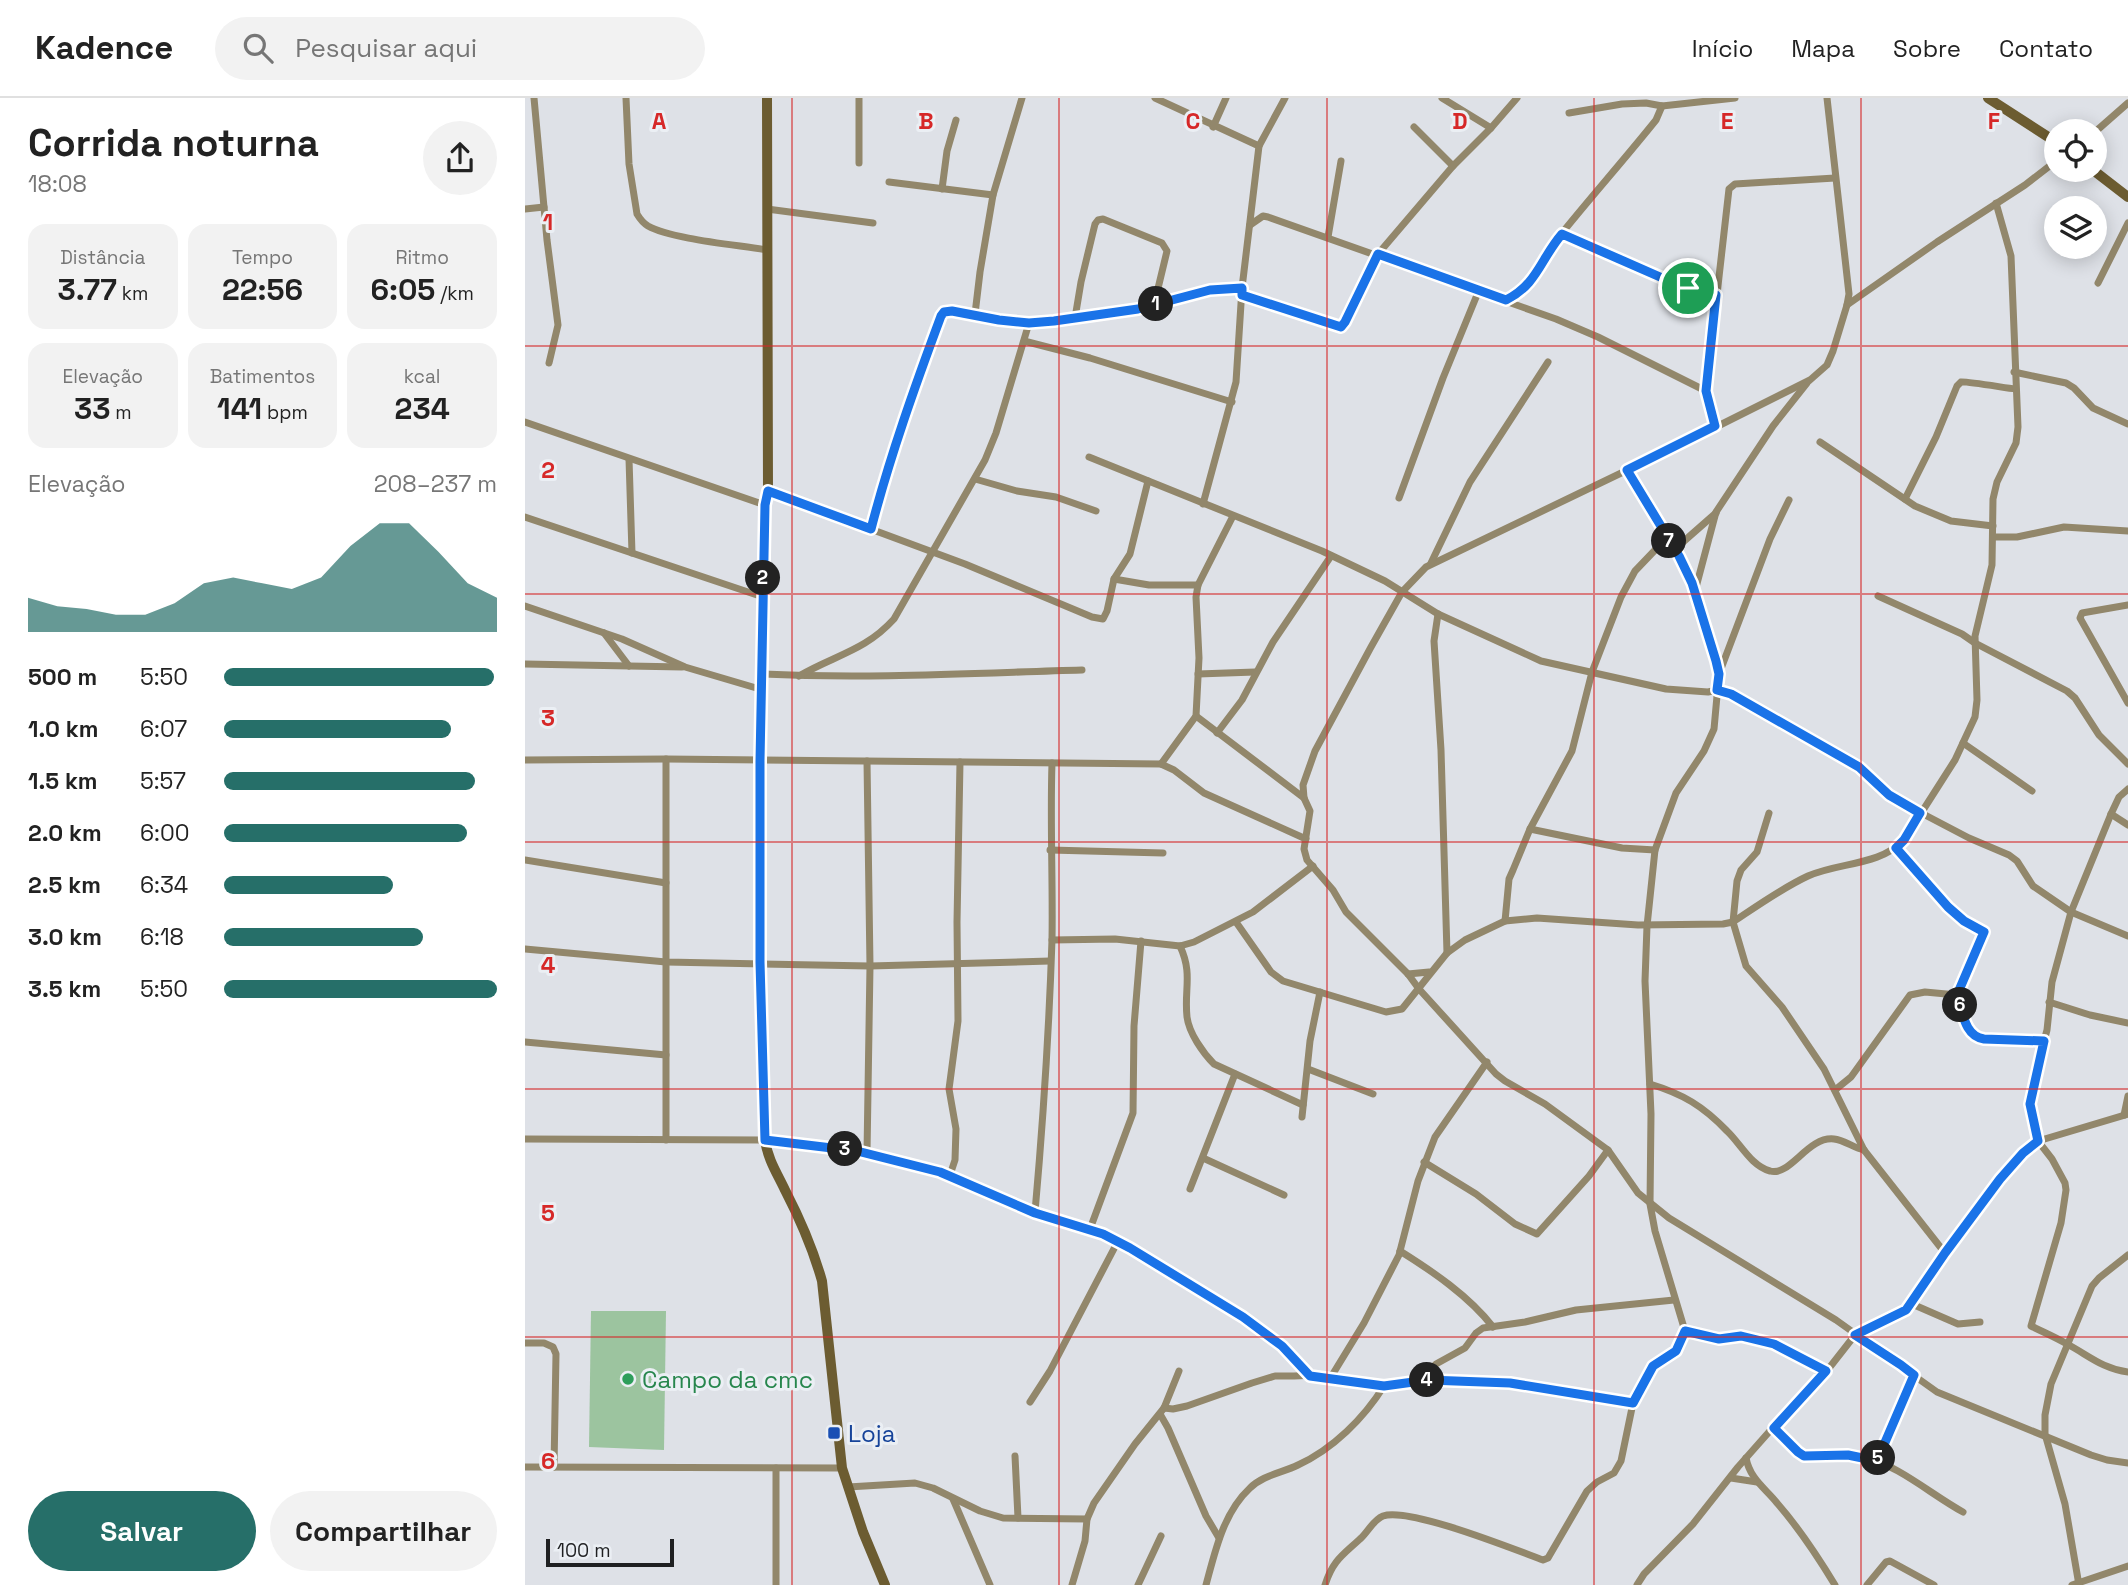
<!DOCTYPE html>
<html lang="pt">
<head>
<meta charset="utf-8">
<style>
	:root { --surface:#fff; --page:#f2f2f2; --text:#222; --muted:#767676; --line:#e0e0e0; --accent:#266f69 }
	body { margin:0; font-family:"Space Grotesk",sans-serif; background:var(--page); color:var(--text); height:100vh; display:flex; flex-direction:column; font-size:26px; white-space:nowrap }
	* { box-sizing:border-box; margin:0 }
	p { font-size:23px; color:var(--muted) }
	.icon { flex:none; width:38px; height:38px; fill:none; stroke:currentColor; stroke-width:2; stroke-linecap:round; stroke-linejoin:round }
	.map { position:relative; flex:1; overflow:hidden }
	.sheet { display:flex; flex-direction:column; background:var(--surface); width:525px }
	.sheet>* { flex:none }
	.controls { position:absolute; left:1519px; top:21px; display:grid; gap:14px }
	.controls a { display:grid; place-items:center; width:63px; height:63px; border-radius:50%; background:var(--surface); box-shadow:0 4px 18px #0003; font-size:35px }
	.scale { position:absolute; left:21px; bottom:18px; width:128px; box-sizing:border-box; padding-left:7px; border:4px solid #1f2022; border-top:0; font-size:19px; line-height:24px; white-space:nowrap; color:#1f2022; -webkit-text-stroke:5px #ebeff4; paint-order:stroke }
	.pin { position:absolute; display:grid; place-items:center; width:60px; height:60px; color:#fff; margin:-30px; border:4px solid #fff; border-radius:50%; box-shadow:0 2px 7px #0007 }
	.km { position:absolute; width:35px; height:35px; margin:-18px; border-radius:50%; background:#222; color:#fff; font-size:19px; line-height:35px; text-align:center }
	.round { display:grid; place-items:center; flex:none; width:74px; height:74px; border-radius:37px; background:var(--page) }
	.overview { display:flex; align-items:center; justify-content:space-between; height:119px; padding:0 28px }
	h1 { font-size:38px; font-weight:800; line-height:52px }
	.stats { display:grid; grid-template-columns:repeat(3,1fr); gap:10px; height:119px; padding:7px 28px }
	.stats div { display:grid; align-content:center; border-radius:18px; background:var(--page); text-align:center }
	.stats b { font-size:30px; font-weight:800 }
	.stats small { font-size:19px; font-weight:400 }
	.stats p { font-size:19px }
	.chart { height:196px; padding:14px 28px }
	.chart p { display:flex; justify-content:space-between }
	.chart svg { width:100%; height:126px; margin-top:7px; fill:var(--accent); opacity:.7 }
	.primary-button { display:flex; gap:14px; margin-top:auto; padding:14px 28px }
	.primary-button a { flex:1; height:80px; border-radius:42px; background:var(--accent); color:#fff; font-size:28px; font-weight:800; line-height:80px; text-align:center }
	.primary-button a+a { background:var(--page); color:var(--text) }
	ul { padding:0 28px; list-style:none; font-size:23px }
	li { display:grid; grid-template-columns:112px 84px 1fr; align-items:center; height:52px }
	li i { height:18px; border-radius:9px; background:var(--accent) }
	header { display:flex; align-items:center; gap:42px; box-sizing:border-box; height:98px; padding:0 35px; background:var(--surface); border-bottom:2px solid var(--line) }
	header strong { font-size:33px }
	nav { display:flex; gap:38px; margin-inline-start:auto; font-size:24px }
	.search { width:490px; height:63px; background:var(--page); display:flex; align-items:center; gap:18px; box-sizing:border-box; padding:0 24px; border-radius:38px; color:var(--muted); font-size:26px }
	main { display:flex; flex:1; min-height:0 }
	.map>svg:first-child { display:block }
	.green { fill:#9cc49f }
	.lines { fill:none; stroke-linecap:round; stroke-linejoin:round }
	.street { stroke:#92876b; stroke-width:7 }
	.secondary { stroke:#6c5c31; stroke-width:10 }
	.route-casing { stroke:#fff; stroke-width:14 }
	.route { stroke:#1a73e8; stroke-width:9 }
	.grid { fill:none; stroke:#d62828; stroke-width:2; stroke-opacity:0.55 }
	.leisure-dot { fill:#2e9e5b; stroke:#ebeff4; stroke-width:2.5 }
	.transit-dot { fill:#1a4fb4; stroke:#ebeff4; stroke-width:2.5 }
	.labels { text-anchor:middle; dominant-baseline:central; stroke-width:6; stroke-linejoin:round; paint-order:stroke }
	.leisure-label { font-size:24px; fill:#27864d; stroke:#ebeff4; text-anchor:start }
	.transit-label { font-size:24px; fill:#164399; stroke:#ebeff4; text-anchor:start }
	.grid-label { font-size:23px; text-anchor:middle; font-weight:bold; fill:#d62828; stroke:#ebeff4; stroke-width:6; stroke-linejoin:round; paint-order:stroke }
</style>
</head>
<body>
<header>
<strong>Kadence</strong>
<div class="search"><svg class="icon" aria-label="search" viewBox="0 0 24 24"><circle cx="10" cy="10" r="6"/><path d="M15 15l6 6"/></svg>Pesquisar aqui</div>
<nav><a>Início</a><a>Mapa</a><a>Sobre</a><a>Contato</a></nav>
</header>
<main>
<section class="sheet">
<div class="overview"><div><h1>Corrida noturna</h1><p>18:08</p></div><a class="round"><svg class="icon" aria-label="share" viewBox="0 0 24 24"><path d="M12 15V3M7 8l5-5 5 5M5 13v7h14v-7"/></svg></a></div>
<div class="stats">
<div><p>Distância</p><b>3.77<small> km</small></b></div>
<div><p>Tempo</p><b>22:56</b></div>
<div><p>Ritmo</p><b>6:05<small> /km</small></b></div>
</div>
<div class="stats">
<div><p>Elevação</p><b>33<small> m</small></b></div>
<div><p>Batimentos</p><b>141<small> bpm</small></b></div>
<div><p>kcal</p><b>234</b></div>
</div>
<div class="chart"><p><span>Elevação</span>208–237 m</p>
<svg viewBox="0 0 160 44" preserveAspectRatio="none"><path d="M0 44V32L10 35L20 36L30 38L40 38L50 34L60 27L70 25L80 27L90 29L100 25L110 14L120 6L130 6L140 16L150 27L160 32V44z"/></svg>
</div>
<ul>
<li><b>500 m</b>5:50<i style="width:99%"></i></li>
<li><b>1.0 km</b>6:07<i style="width:83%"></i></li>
<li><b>1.5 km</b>5:57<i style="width:92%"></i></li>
<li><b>2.0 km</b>6:00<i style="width:89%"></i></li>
<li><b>2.5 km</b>6:34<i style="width:62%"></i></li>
<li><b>3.0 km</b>6:18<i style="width:73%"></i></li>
<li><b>3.5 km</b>5:50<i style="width:100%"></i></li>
</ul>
<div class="primary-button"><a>Salvar</a><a>Compartilhar</a></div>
</section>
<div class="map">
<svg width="1603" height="1487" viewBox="0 0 1603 1487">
	<rect width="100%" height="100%" fill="#dee1e7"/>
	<path class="green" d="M66,1213H141L139,1352L64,1349Z"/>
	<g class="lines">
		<g class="street">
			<path d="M9,0L22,142L33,227L24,265"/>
			<path d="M101,0L104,66L112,116C115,121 118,125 123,128C146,141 213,147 242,152"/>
			<path d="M334,0V65"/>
			<path d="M630,0L734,48"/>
			<path d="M917,0L966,30"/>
			<path d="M1302,0L1324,196L1322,207L1308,253L1302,267L1285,282L1171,339L901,469L877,494L846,549L790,653L778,687L779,700L785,713L779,751L782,762L808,792L821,814L883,876L894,891L971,976L980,983L1020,1006L1083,1052L1113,1095L1144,1120L1311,1222L1412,1294L1566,1357L1582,1362L1603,1365"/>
			<path d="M1044,15L1097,6L1121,5L1137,8L1210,0"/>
			<path d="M688,29L701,0"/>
			<path d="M889,29L928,68"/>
			<path d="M1570,34L1603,5"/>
			<path d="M364,84L468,97"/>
			<path d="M417,91L422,53L431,22"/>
			<path d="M0,111L19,109"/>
			<path d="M242,111L348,125"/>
			<path d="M725,127L738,118L743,119L1031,221L1073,239L1181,293"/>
			<path d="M1037,136L1151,186L1191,197"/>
			<path d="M803,139L816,63"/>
			<path d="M1573,185L1603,125"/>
			<path d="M717,197L816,229L853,156L928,68L966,30L992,0"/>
			<path d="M981,202C1012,187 1014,165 1033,140C1065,100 1099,62 1131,22L1137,8"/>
			<path d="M1322,207L1412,144L1500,87L1531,63"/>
			<path d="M450,216L455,174L468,97L497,0"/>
			<path d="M550,220L556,184L570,126L573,122L578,121L637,145L642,153L629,207"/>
			<path d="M499,243L565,260L707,304"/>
			<path d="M1489,274L1541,285L1549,290L1568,310L1603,326"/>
			<path d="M0,324L240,407"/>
			<path d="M1190,328L1181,293L1204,91L1210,86L1310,80"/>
			<path d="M1295,344L1390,408L1426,423L1468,428"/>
			<path d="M564,359L797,453L860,483L913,516L1016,563L1141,591L1183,594L1192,592L1206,596L1334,669L1364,697L1381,707L1444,740L1484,757L1492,763L1508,788L1546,814L1603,838"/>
			<path d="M104,361L107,455"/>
			<path d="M1102,372L1154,458L1167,485L1194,576L1189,631L1179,653L1151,695L1130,752L1122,828L1120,883L1126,1016L1125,1106L1130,1133L1160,1233L1194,1241L1216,1238L1249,1246L1301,1274"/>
			<path d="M450,381L492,393L531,399L571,413"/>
			<path d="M243,393L440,466L567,519L578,521L582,513L589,481L605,456L623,383"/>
			<path d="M874,400L918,280L954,192"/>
			<path d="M1380,401L1411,339L1432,288C1433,287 1435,285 1436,284C1440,283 1481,290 1490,291"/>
			<path d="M678,406L711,284L717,190L734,48L760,0"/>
			<path d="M0,419L238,499"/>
			<path d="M346,431C365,358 389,288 416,218L420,213H427C452,217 476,223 501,225C533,227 580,217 612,211C650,204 677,192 717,190"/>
			<path d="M1468,439H1492L1539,429L1603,433"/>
			<path d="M1150,451L1191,415"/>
			<path d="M906,465L945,384L1023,264"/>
			<path d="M589,481L624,487H673"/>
			<path d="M1170,493L1191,414L1248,328L1282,285"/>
			<path d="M1353,498L1437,536L1450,545L1542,593L1550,600L1574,637L1603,666"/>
			<path d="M1603,507L1557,515L1555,520L1603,605"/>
			<path d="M0,508L97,541L160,569L238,592"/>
			<path d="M913,516L909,543L916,652L922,855"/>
			<path d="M79,535L104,568"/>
			<path d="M0,566L157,569"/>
			<path d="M238,576C344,581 451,575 557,572"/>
			<path d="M673,576L730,574"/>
			<path d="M1194,576L1245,441L1264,402"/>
			<path d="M274,578C310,557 340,553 369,521L460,362L471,335L504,225"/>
			<path d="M671,618L779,700"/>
			<path d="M692,635L717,602L748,544L806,458"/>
			<path d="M1438,645L1507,693"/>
			<path d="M141,661V1042"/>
			<path d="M0,662L141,661L636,666L649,672L679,695L781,741"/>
			<path d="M636,666L671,618L674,560L671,499L673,487L708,418"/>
			<path d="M1603,691L1594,699L1586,716L1546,814L1527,884L1522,932L1509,980L1505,1006L1507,1023L1513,1043L1527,1061L1540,1085L1541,1092L1536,1125L1506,1228C1518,1234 1530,1239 1542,1246C1563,1257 1578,1271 1603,1274"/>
			<path d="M1244,715L1232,754L1216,772L1212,783L1208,824L1221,868L1257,909L1299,971L1339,1052L1420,1155"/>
			<path d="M1586,716L1603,727"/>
			<path d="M1005,731L1097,750L1130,752"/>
			<path d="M1371,750L1423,809L1439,823L1459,834L1432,897L1446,937C1462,947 1500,942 1519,943"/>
			<path d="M525,752L638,755"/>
			<path d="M0,762L141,785"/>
			<path d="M980,823L984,781L988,772L1005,731L1047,653L1067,574L1096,499L1110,473L1132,450L1135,439V428"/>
			<path d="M711,824L746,874L758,883L861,914L877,911L922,855L940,842L980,823L1012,820L1113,827L1198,826L1208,824C1232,808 1257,790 1283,778C1315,764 1354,768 1379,742L1430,662L1450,619L1452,602L1450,538L1467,467L1468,401L1472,384L1491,345L1493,329L1486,158L1471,105"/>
			<path d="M527,842L590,841L655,848L669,844L728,814L788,768"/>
			<path d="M655,848C668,876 659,891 662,919C664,935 678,955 689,966L778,1007"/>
			<path d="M0,851L141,864L345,868L525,863"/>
			<path d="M883,876L904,874"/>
			<path d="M1524,904L1565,917L1603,925"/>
			<path d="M0,944L141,957"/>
			<path d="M783,971L848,996"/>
			<path d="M1125,986C1158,996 1178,1008 1202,1033C1215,1045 1226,1068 1245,1073C1265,1079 1283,1038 1309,1041C1319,1042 1329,1050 1339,1052"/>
			<path d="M1310,992L1326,979L1385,897L1400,894L1432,897"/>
			<path d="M1599,1017L1603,998"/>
			<path d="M777,1019L785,943L795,894"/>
			<path d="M0,1041L240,1042L342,1055L425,1077L510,1114L565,1131L605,1150L718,1219L757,1248L785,1277"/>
			<path d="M342,1055L345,868L342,663"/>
			<path d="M678,1060L759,1097"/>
			<path d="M899,1064L951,1096L990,1126L1012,1136L1064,1078L1083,1052"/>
			<path d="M425,1077L430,1062L431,1031L424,991L433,923L432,824L435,664"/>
			<path d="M665,1091L710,976"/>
			<path d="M510,1114C518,1024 524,933 527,842C528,783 525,724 527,665"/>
			<path d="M565,1131L608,1015L609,928L616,843"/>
			<path d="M875,1153C907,1173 944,1198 968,1229"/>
			<path d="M1387,1206L1433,1226L1455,1224"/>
			<path d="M0,1245H19L28,1249L31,1256L29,1369"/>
			<path d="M806,1279L839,1225L874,1157L893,1083L910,1039L962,964"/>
			<path d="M892,1283L911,1266L940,1250L951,1235L958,1230L1000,1224L1051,1212L1149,1202"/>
			<path d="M505,1304L525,1273L593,1143"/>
			<path d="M639,1310L648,1311L662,1308L727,1285L750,1278H769L793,1277L859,1288L903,1282L985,1285L1108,1305L1128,1268L1151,1253L1160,1233"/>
			<path d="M635,1316L643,1330L681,1418L694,1440"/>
			<path d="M1249,1330L1273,1354L1279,1358C1299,1358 1320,1354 1339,1359C1373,1367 1407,1397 1438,1414"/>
			<path d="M490,1358L493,1420"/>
			<path d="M1221,1360C1225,1381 1240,1390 1252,1405C1274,1430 1293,1459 1310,1487"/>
			<path d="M1352,1363L1389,1277"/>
			<path d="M0,1369L317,1370"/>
			<path d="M1206,1380L1232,1384"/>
			<path d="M323,1389L390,1385L408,1390L455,1413L478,1420L562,1421"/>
			<path d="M428,1401L465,1487"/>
			<path d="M251,1487V1370"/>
			<path d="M547,1487L560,1443L562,1421L569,1405L610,1346L639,1310L654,1273"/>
			<path d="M613,1487L636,1438"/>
			<path d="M681,1487C690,1454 698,1415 725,1390C738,1377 757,1375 773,1367C808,1351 839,1320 859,1288"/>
			<path d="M800,1487C808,1462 818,1457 835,1441C843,1434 848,1422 858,1418C884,1409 988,1451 1018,1462L1023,1460L1062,1393L1072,1384L1089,1375L1096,1363L1108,1305"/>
			<path d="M1112,1487L1119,1476L1168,1426L1213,1369L1267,1308L1301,1274L1330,1237L1362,1223L1381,1212L1387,1206L1436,1133L1498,1055L1513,1043L1603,1016"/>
			<path d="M1342,1487L1361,1464L1365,1463L1409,1487"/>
			<path d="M1547,1487L1603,1468"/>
			<path d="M1554,1487L1540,1406L1520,1336V1317L1526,1286L1567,1188L1574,1180L1603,1157"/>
		</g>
		<g class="secondary">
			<path d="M242,0L243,393L240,407L235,663V865L240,1042C243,1062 252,1075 260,1092C275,1121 288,1151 297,1183L317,1370L338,1434L360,1487"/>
			<path d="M1463,0L1531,44"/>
			<path d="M1568,72L1603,99"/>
		</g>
	</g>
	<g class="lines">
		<defs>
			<path id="route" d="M1037,136L1151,186L1191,197L1181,293L1190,328L1102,372L1154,458L1167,485L1191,563L1194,576L1192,592L1206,596L1334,669L1364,697L1395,715L1379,742L1371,750L1423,809L1439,823L1459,834L1432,897C1438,914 1439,938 1459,941L1519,943L1505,1006L1513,1043L1498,1055L1475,1081L1420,1155L1381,1212L1330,1237L1376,1267L1389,1277L1352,1363L1323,1357L1279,1358L1273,1354L1249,1330L1301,1273L1249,1246L1216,1238L1194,1241L1160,1233L1151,1253L1128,1268L1108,1305L985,1285L903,1282L859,1288L785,1278L757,1248L718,1219L605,1150L578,1136L510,1115L415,1074L332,1053L240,1042L235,864V663L240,407L243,393L346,431C365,358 390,288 416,218L419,214L427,213L474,222L504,225L529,223L613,211L685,192L717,190V197L816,229L820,224L853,156L981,202C1012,187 1016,160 1037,136Z"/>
		</defs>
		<use href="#route" class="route-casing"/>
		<use href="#route" class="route"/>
	</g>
	<path class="grid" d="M267,0V1487M534,0V1487M802,0V1487M1069,0V1487M1336,0V1487M0,248H1603M0,496H1603M0,744H1603M0,991H1603M0,1239H1603"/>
	<circle class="leisure-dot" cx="103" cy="1281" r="7"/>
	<rect class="transit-dot" x="302" y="1328" width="14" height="14" rx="3.5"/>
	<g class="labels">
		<g class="leisure-label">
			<text x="117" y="1281">Campo da cmc</text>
		</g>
		<g class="transit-label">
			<text x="323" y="1335">Loja</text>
		</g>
	</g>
	<g class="grid-label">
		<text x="134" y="31">A</text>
		<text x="401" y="31">B</text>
		<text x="668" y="31">C</text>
		<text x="935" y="31">D</text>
		<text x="1202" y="31">E</text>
		<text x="1469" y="31">F</text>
		<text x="23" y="132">1</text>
		<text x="23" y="380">2</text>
		<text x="23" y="628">3</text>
		<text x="23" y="875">4</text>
		<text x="23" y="1123">5</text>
		<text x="23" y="1371">6</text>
	</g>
</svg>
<div class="controls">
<a><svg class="icon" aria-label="locate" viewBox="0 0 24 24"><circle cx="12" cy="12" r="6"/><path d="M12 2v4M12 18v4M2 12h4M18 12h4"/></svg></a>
<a><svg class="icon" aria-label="layers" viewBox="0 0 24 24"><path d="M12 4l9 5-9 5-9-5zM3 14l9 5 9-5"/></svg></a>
</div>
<div class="scale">100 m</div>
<div class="pin" style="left:1163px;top:190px;background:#1e9e55"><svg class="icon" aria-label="arrive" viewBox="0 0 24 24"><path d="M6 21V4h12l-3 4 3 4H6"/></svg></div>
<b class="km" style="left:631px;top:206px">1</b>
<b class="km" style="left:238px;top:480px">2</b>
<b class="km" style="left:320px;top:1051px">3</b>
<b class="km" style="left:902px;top:1282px">4</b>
<b class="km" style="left:1353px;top:1360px">5</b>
<b class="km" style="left:1435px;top:907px">6</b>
<b class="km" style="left:1144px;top:443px">7</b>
</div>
</main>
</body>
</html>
